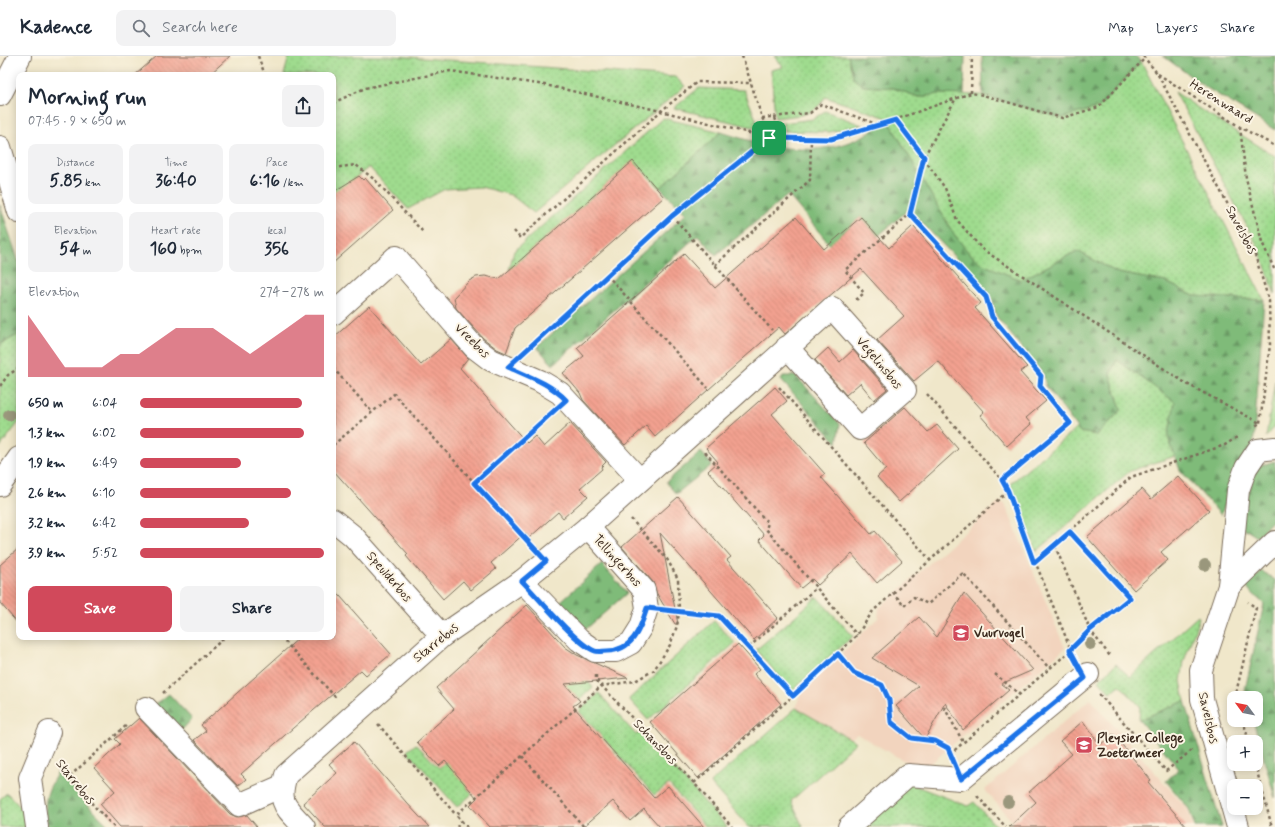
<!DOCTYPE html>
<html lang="en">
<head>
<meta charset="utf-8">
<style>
	:root { --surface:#fff; --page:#f2f2f3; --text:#1f2937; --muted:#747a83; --line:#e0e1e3; --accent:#d1495b }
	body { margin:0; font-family:Mynerve,sans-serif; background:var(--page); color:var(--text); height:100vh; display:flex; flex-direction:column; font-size:15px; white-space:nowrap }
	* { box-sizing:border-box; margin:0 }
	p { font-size:13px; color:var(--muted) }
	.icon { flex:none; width:22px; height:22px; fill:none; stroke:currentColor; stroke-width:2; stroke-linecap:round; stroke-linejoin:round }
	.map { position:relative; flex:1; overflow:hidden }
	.sheet { position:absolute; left:16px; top:16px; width:320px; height:568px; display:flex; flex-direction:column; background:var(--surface); border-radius:8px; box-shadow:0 2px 10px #0003 }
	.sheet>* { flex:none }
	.needle { width:26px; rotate:302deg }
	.fabs { position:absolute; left:1227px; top:635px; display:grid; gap:8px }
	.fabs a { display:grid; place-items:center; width:36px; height:36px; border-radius:8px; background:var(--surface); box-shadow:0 2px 10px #0003; font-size:20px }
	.pin { position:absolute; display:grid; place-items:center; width:34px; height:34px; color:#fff; margin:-17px; border-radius:8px; box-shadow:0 2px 6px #0006 }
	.round { display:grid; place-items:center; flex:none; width:42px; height:42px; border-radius:8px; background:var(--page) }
	.head { display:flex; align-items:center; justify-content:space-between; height:68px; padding:0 12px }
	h1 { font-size:22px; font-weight:800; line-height:30px }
	.metrics { display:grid; grid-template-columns:repeat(3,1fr); gap:6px; height:68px; padding:4px 12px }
	.metrics div { display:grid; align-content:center; border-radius:8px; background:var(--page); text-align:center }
	.metrics b { font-size:17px; font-weight:800 }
	.metrics small { font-size:11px; font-weight:400 }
	.metrics p { font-size:11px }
	.chart { height:112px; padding:8px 12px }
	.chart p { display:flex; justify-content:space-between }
	.chart svg { width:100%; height:72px; margin-top:4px; fill:var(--accent); opacity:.7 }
	.action { display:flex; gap:8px; margin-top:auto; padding:8px 12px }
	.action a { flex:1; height:46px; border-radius:8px; background:var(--accent); color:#fff; font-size:16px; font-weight:800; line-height:46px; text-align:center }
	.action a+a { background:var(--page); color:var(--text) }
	ul { padding:0 12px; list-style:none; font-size:13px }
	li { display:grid; grid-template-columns:64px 48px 1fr; align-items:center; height:30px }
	li i { height:10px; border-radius:5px; background:var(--accent) }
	header { display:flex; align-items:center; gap:24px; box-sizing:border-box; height:56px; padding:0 20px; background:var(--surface); border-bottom:1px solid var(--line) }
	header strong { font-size:19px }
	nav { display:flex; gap:22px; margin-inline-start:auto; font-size:14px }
	.search { width:280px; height:36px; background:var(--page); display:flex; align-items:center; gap:10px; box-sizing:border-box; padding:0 14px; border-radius:8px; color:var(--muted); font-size:15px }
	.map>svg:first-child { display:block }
	.built { fill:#f2d4be }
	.green { fill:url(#green-dots); stroke:#6d8256 }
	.forest { fill:url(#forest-firs); stroke:#5d724c }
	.building { fill:url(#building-back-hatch) }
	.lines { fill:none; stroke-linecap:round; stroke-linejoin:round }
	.minor-casing { stroke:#7a6c5a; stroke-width:24 }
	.path { stroke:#7a6c5a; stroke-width:2.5; stroke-dasharray:3 3; stroke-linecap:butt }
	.minor { stroke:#fff; stroke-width:22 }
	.tree { fill:#9a977b }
	.route-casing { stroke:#fff; stroke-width:8 }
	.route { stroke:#1a73e8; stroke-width:5 }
	.labels { text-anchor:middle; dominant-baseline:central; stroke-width:4; stroke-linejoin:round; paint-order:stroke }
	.street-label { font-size:13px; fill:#3b2a1e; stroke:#fcf5e5 }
	.poi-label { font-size:13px; font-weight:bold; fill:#3b2a1e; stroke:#fcf5e5; text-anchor:start }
</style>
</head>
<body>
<header>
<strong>Kadence</strong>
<div class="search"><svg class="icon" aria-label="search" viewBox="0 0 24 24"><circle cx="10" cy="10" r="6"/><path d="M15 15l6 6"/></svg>Search here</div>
<nav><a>Map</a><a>Layers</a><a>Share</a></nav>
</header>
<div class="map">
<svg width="1275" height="771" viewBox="0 0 1275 771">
	<defs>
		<pattern id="green-dots" width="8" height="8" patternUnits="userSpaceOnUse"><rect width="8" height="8" fill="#9fdb8e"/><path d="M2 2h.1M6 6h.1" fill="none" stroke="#8abc7a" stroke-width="1.8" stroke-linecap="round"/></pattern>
		<pattern id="forest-firs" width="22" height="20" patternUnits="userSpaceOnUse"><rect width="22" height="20" fill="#7fbb79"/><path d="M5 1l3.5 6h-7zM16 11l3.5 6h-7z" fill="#699863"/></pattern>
		<pattern id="building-back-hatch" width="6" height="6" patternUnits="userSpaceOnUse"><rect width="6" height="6" fill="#f3a190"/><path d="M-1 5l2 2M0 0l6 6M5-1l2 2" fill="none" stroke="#c68375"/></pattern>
	</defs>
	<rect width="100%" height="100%" fill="#fcf5e5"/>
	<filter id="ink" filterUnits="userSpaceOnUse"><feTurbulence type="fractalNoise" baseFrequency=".025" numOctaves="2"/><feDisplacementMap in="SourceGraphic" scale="8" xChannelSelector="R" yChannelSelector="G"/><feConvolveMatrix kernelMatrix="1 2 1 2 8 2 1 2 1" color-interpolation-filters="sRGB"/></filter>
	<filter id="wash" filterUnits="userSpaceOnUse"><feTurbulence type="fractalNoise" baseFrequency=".012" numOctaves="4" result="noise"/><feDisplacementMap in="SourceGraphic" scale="16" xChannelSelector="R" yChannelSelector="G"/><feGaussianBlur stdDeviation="0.9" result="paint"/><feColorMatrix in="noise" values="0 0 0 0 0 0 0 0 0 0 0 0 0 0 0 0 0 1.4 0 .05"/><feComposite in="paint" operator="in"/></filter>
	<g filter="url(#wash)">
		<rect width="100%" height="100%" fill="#f0e7ca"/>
		<g class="built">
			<path d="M999,446L1005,448L1065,592L922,715L857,678L850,683L796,652L800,638L878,562L879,552Z"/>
			<path d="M1090,643L1188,754L1193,771H1017L985,734Z"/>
		</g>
		<g class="green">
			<path d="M289,0H395L675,21L685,30L534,157L511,139L481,131L445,133L408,153L369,111L333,140V19H284Z"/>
			<path d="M775,0H848L854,23L864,30L893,32L919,41L940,38L983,39L1062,62L1099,51L1141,5L1264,244L1194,240L1166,226L1118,217L1077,195L1021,224L982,208L968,196L953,177L887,62L825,41C814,62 795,59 775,62L771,14L783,11Z"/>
			<path d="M699,32L744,34L760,73L674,52Z"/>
			<path d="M1175,36L1201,54L1275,100V238L1259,193Z"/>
			<path d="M825,55L862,69L829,76L785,75L782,67L813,63Z"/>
			<path d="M663,62L721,76L660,132L633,105L509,214L514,195Z"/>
			<path d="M19,278V366L0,391V289Z"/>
			<path d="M1117,304L1176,346L1168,381L1175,400L1130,415L1037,495L1010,428L1077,372L1080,376L1097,379L1121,354L1110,318Z"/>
			<path d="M1275,325V371L1266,381Z"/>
			<path d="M817,541L853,580L792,635L756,594Z"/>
			<path d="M1198,560L1199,562L1184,605L1181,625L1185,645L1139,664L1140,650L1120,629L1110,637L1099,624L1116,608L1130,621Z"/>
			<path d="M714,565L735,587L648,664L629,643Z"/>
			<path d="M556,610L586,624L593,631L580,643L573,637L467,732L472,738L457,751L407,695L416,688L439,712Z"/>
			<path d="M599,637L636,679L641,675L727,771H706L669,728L654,739L579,655Z"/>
			<path d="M796,652L856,686L791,745L803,771H749L710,727Z"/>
			<path d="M908,727L968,750L974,746L997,771H857Z"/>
			<path d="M7,737L23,754L27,771H0V743Z"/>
		</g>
		<g class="forest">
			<path d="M848,0H965L964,39L940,38L919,41L893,32L864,30L854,23Z"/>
			<path d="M982,0H1135L1141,5L1099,51L1062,62L983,39Z"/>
			<path d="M1163,0H1275V74L1204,30Z"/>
			<path d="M887,62L953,177L968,196L982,208L1021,224L1077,195L1118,217L1166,226L1194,240L1264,244L1253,393L1232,427L1221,459L1180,414L1168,381L1175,346L1117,304L1110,318L1121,354L1097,379L1080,376L1046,330L1043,318L997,261L989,237L909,153L878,180L861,161L841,178L836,196L788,139L716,199L698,179L553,309L537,291L686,158L660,132L721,76C767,91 817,104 863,80C872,75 879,68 887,62Z"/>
			<path d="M0,149L19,207V278L0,289Z"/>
			<path d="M783,320H796L840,368L837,387L781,324Z"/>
			<path d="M701,396L712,409L676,438L666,426Z"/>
			<path d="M1275,405V462L1257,481L1239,469L1256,411Z"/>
			<path d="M602,508L627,537L586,573L560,546Z"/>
			<path d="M1262,515L1275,524V742L1253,664H1256V642H1247L1245,634L1264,548L1245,530Z"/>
			<path d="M169,638L192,663L177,679L151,652Z"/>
			<path d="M1185,645L1222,771H1195L1189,753L1166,725L1179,713L1139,664Z"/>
			<path d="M60,713L91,752L110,771H47C42,746 47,733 60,713Z"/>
		</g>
		<g id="blocks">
			<g class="building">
				<path d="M157,0H230L209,19H135Z"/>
				<path d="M633,105L664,141L515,272L506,297L497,293L483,282L456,252L454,241L469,225L476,221L485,220L499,223Z"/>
				<path d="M359,120L363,124L365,122L393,154L333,207V136Z"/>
				<path d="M796,161L824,193L861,161L889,192L913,170L981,247L975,252L1027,311L1020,316L1046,345L1026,362L1031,368L1007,390L980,359L984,356L938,305L914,325L877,284L904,260L861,213L785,278L779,271L655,381L646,370L625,389L583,344L580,337L563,317L584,300L577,292L684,198L715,232Z"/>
				<path d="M369,250L421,309L451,283L468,302L460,312L527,387L535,380L544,391L570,367L606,406L601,411L602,413L580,432L588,440L563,462L558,456L529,482L525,477L491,507L496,513L471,534L463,525L443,543L406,500L408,498L333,414V282Z"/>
				<path d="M828,292L840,306L853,294L887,333L874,344L860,327L846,339L815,304Z"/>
				<path d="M775,331L787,345L772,358L825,418L821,421L871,478L875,475L902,505L877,527L852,498L818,529L812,523L801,532L759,484L764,479L708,415L718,406L706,392Z"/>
				<path d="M905,351L928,376L937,369L958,393L899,446L877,421L886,413L864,387Z"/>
				<path d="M1178,420L1209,454L1161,496L1168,504L1134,534L1087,481L1142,433L1151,443Z"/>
				<path d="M678,441L731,501L727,504L778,562L754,584L660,477L678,568H675L657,538L653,526L622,491Z"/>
				<path d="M19,492V569L0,547V509Z"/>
				<path d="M333,532L391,598L366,619L361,614L293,672L241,718L246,723L238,730L194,684L206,675L201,669L300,581H333Z"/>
				<path d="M964,537L1033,614L1001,628L1009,634L963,674L945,647L925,683L896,650L919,630L872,602L919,561L937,581Z"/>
				<path d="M527,549L565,591L577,599L628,622L565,628L580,645L573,650L654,742L668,730L704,771H660L644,753L630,765L613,745L583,771H490L470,749L477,742L445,705L439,710L417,686L454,653L436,632Z"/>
				<path d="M738,588L760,613L754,618L781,648L698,722L650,666Z"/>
				<path d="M139,662L230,758L237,761L247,759L257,771H120L100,748L115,735L94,712L120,688L115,683Z"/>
				<path d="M1083,665L1100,689L1113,678L1151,724L1148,726L1187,771H1009L1036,746L1028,737L1072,698L1060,685Z"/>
				<path d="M354,686L406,746L429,771H325L303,747L337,717L329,708Z"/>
			</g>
		</g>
	</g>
	<g filter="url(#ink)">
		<use href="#blocks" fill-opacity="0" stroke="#7a6c5a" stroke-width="1"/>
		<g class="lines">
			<defs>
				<g id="minor">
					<path d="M0,39L20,0"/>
					<path d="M0,91L19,156"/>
					<path d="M333,258L396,201L474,291L491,304L540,325L560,337L640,424"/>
					<path d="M0,429L19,402"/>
					<path d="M333,464L353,480L442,580"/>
					<path d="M522,525L579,584L595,595H616L631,587L641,571L647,552L644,534L588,471"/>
					<path d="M1229,530L1275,486"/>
					<path d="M146,652L239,749L282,730"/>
					<path d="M37,771L30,722L49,676"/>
					<path d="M304,771C286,751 277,748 286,719L442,580L522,525L588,471L764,313L832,252L905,334L860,373L787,291"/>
					<path d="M849,771L908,719L961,723L1088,618"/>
					<path d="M1238,771L1202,643L1201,614L1229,530L1238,434L1246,412L1258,394L1275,392"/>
				</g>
			</defs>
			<use href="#minor" class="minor-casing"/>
			<g class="path">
				<path d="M258,0L265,19"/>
				<path d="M742,0L751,27"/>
				<path d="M1143,0L1157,17L1255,199L1269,245L1270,289L1260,367"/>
				<path d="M1158,18L1240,71L1275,90"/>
				<path d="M971,37L972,0"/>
				<path d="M333,47L365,32L450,15L545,29L661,55L769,82L831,83L880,69L971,37L983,39L1062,62L1099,51L1145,2"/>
				<path d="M762,62L810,57L821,48L879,69"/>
				<path d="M775,62L783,82"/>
				<path d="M896,64L945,132L957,164L982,193L1187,328L1260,367L1255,370"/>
				<path d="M1240,71L1246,122L1262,186L1275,215"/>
				<path d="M333,112L356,109L375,124L423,176"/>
				<path d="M910,158L924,101L956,42"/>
				<path d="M672,160L772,274"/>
				<path d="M514,175L520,182L661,55L697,26L751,27L762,62L775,82"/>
				<path d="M715,209L810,124L811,83"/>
				<path d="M607,219L708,332"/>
				<path d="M856,244L864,237L845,214L910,158L986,241L992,261L1041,320L1040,330L1070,367L1002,424L1073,599"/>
				<path d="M527,293L672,160L768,82"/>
				<path d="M333,312L372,356"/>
				<path d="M0,330L8,319L19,312"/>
				<path d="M779,331L930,504"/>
				<path d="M927,338L1002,424"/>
				<path d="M333,389L394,338L530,488"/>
				<path d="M705,396L768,467L766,473L857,579"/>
				<path d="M474,427L550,359"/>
				<path d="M1055,490L1090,574L1110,600"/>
				<path d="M1034,507L1131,421L1225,389L1237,381"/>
				<path d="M893,536L904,550L914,541L928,548L963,517L1049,612"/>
				<path d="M669,555L719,560L749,591"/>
				<path d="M281,581L337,643"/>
				<path d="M838,598L854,617L882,629L889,644L891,666C897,671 904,679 911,682C925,688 943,681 951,698"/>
				<path d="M995,618L1019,638"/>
				<path d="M596,619V624L694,727L732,771"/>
				<path d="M163,637L225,581"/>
				<path d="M1099,638L1166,715L1192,694"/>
				<path d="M793,640L749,591L816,532"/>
				<path d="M1237,642L1236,637L1256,552L1248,546"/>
				<path d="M944,651L963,686"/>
				<path d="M1243,664L1249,686"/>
				<path d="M378,668L456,759"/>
				<path d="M950,698L1070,595L1090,574L1130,542L1070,476"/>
				<path d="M522,700L584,771"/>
				<path d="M1255,708L1272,771"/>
				<path d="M61,709L94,750L114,771"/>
				<path d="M70,720L128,668"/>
				<path d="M694,727L811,624L857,579L873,555L1008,435"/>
				<path d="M977,740L1006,771"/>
				<path d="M457,771L461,765"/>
				<path d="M467,771L456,759L601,630L635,625L654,614L670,589L677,570L679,556L678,523L667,503L631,463"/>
			</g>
			<use href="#minor" class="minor"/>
		</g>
		<g class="tree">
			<circle cx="9" cy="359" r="6"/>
			<circle cx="1205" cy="509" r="6"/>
			<circle cx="1090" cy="588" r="6"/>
			<circle cx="1008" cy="746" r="6"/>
		</g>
	</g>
	<g class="lines" filter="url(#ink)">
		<defs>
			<path id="route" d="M896,64L924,101L910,158L986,241L992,261L1041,320L1040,330L1070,367L1002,424L1008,435L1034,507L1070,476L1130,542L1090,574L1070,594L1085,622L961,723L948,692L935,685L911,682L891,666L889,644L882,629L854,617L838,598L793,640L719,560L647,552C640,574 632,595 607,595C603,595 598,596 595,595C577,589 537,540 522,525L546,505L474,427L566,344C551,328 528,320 508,311L672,160L769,82L831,83Z"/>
		</defs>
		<use href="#route" class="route-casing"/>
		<use href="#route" class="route"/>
	</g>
	<defs>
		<symbol id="school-square" viewBox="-11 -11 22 22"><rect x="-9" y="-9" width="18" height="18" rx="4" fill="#d1495b" stroke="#fcf5e5"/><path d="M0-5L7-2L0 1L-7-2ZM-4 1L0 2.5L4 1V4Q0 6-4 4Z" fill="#fff"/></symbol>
	</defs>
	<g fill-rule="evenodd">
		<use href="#school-square" x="951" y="567" width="20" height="20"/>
		<use href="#school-square" x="1074" y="679" width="20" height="20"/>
	</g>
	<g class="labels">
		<g class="street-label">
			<text transform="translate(1221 46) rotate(32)">Herenwaard</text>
			<text transform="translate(1241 174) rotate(62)">Savelsbos</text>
			<text transform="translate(472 285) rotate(44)">Vreebos</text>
			<text transform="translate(879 307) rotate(50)">Vegelinsbos</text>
			<text transform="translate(617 505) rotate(48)">Tellingerbos</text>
			<text transform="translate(389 521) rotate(49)">Speulderbos</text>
			<text transform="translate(436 587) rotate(-39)">Starrebos</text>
			<text transform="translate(1208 662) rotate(77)">Savelsbos</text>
			<text transform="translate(655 686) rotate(46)">Schansbos</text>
			<text transform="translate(75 726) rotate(51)">Starrebos</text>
		</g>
		<g class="poi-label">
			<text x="974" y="577">Vuurvogel</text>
			<text x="1097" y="682">Pleysier College<tspan x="1097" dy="15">Zoetermeer</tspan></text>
		</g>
	</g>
</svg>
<div class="fabs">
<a><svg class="needle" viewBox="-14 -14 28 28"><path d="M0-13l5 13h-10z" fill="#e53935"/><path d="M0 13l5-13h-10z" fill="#747a83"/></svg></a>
<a>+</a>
<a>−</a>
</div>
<div class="pin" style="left:769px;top:82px;background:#1e9e55"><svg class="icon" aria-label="arrive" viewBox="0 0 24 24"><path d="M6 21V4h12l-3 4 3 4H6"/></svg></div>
<section class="sheet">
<div class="head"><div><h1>Morning run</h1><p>07:45 · 9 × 650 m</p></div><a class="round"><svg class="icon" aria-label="share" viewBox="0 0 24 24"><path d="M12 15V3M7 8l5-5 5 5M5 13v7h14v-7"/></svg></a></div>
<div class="metrics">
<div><p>Distance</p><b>5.85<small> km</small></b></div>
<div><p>Time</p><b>36:40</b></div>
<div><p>Pace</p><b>6:16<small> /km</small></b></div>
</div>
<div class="metrics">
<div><p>Elevation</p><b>54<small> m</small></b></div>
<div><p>Heart rate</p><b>160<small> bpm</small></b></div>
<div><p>kcal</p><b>356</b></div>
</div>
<div class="chart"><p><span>Elevation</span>274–278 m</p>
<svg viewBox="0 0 160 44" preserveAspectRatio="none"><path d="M0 44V6L10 22L20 38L30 38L40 38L50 30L60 30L70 22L80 14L90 14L100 14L110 22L120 30L130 22L140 14L150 6L160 6V44z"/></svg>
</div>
<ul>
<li><b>650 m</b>6:04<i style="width:88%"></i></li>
<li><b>1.3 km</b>6:02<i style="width:89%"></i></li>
<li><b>1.9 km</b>6:49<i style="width:55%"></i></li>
<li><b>2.6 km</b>6:10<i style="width:82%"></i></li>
<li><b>3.2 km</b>6:42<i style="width:59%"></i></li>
<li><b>3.9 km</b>5:52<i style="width:100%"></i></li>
</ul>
<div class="action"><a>Save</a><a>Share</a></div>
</section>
</div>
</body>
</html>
